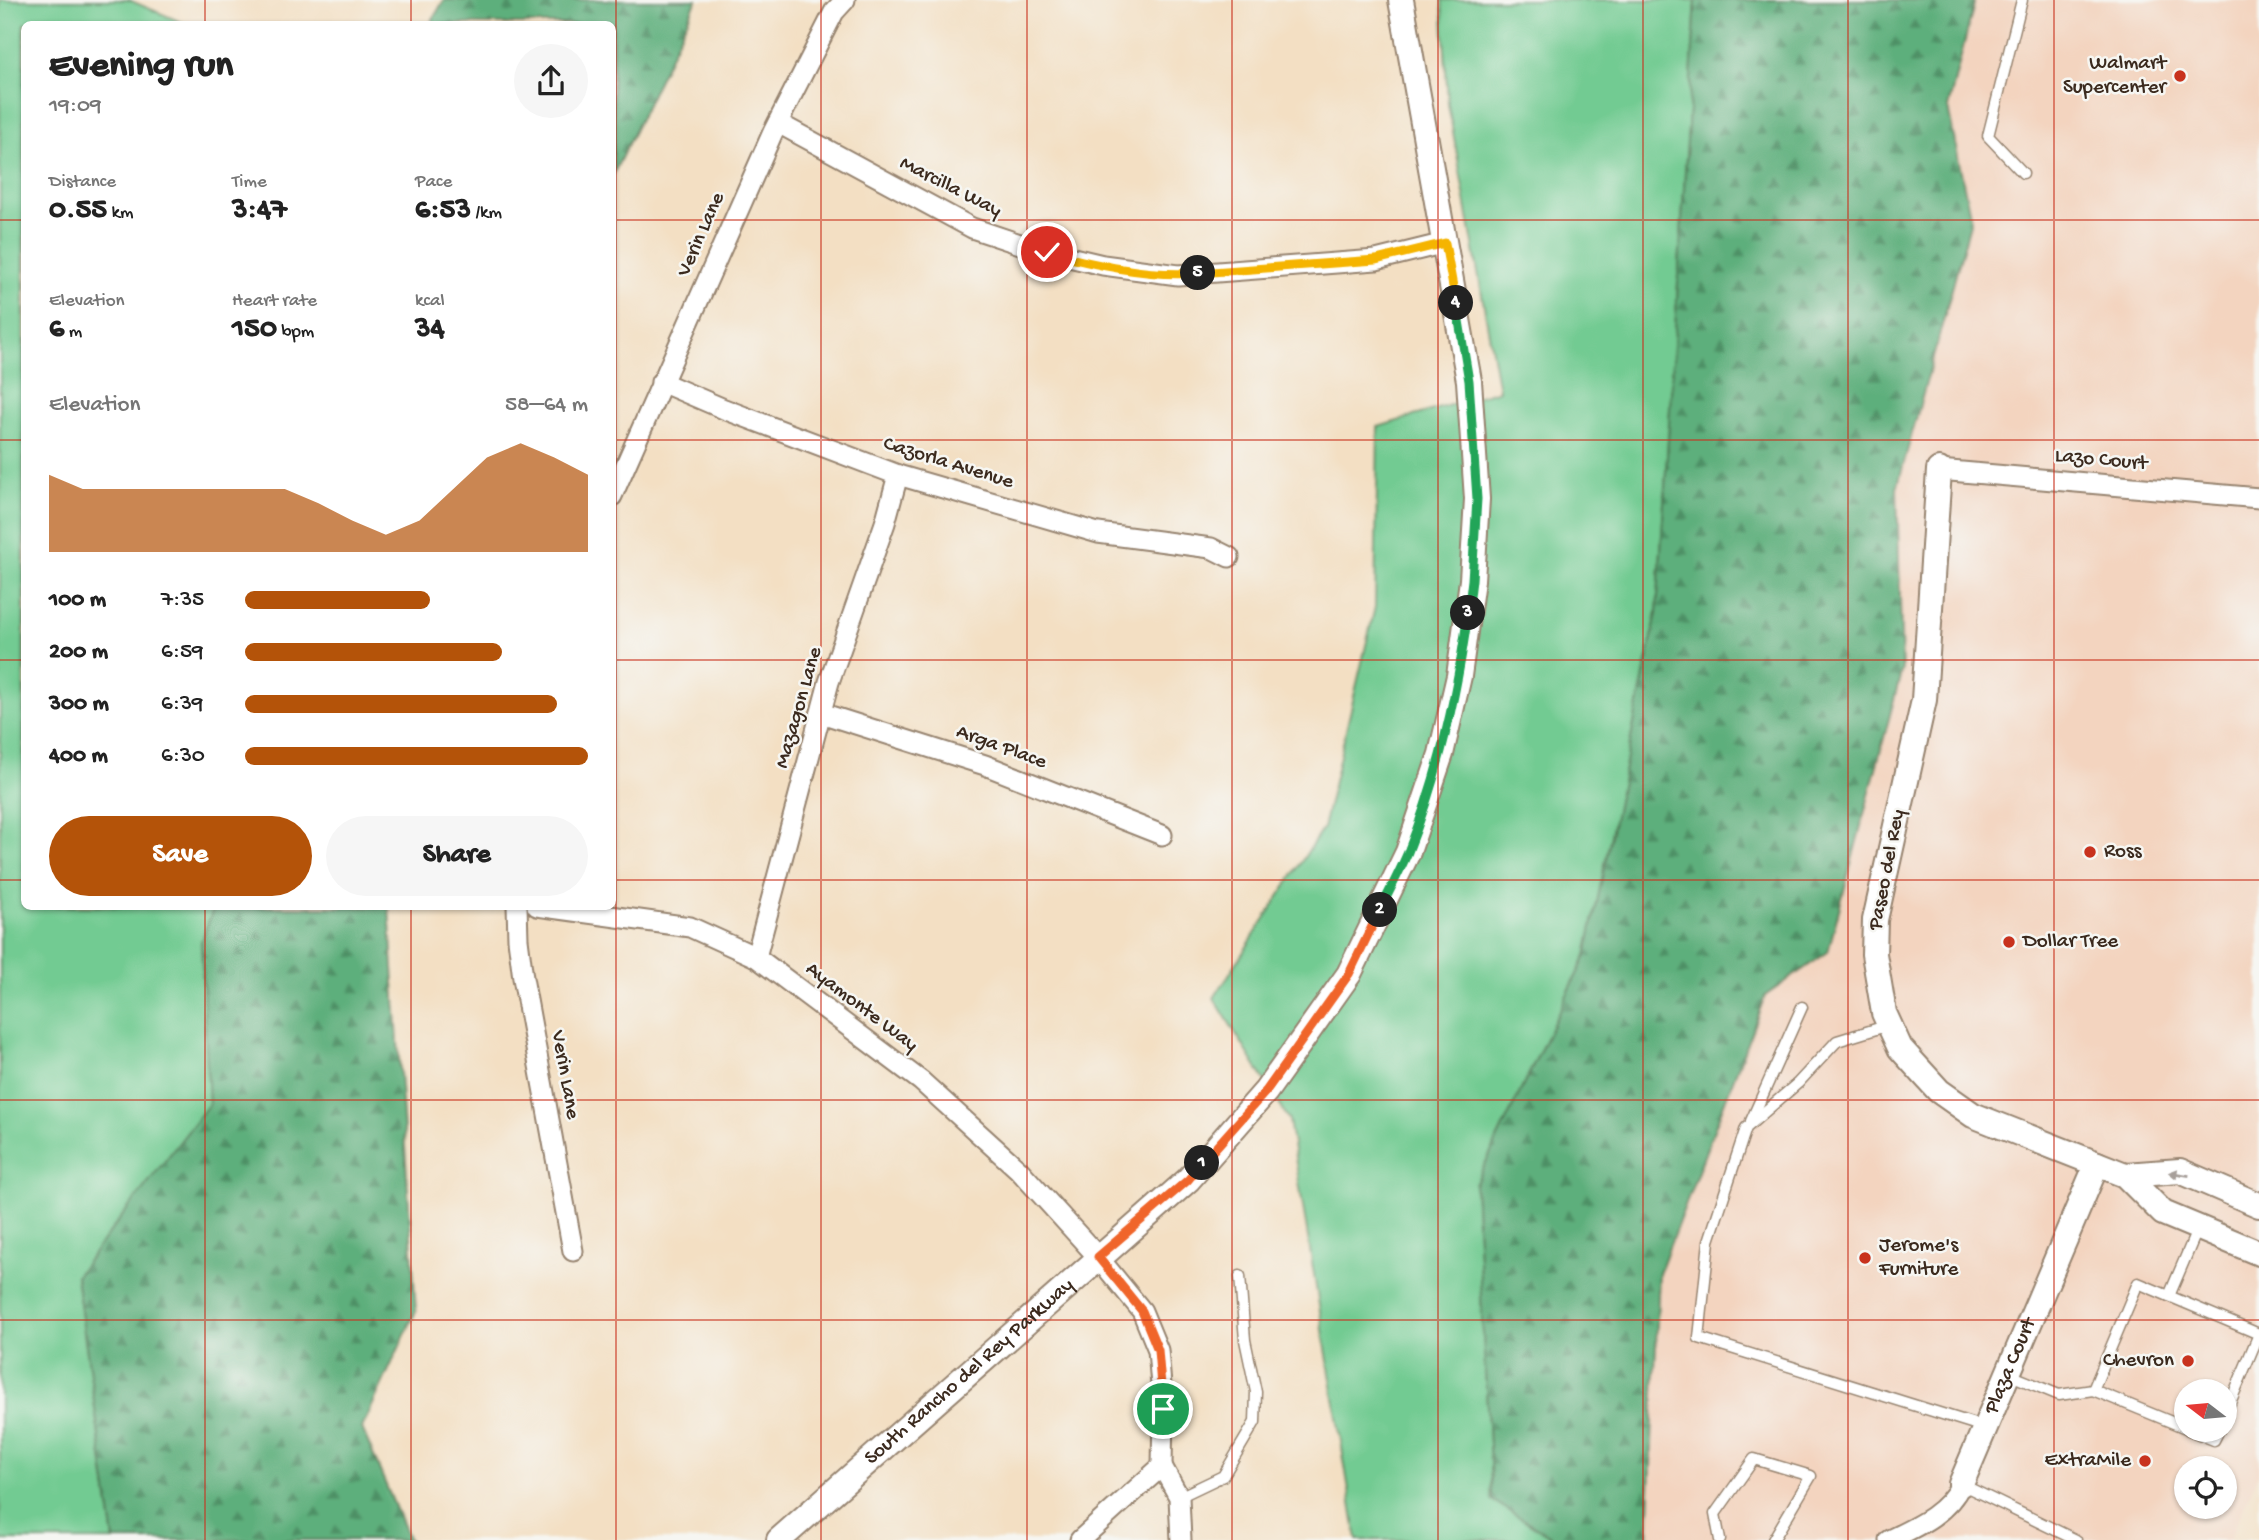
<!DOCTYPE html>
<html lang="en">
<head>
<meta charset="utf-8">
<style>
	:root { --surface:#fff; --page:#f6f6f6; --text:#222; --muted:#767676; --accent:#b45309 }
	body { margin:0; font-family:"Gochi Hand",sans-serif; background:var(--page); color:var(--text); height:100vh; display:flex; flex-direction:column; font-size:26px; white-space:nowrap }
	* { box-sizing:border-box; margin:0 }
	p { font-size:23px; color:var(--muted) }
	.icon { flex:none; width:38px; height:38px; fill:none; stroke:currentColor; stroke-width:2; stroke-linecap:round; stroke-linejoin:round }
	.map { position:relative; flex:1; overflow:hidden }
	.drawer { position:absolute; left:21px; top:21px; width:595px; height:889px; display:flex; flex-direction:column; background:var(--surface); border-radius:10px; box-shadow:0 2px 5px #0004 }
	.drawer>* { flex:none }
	.needle { width:46px; rotate:286deg }
	.buttons { position:absolute; left:2174px; top:1379px; display:grid; gap:14px }
	.buttons a { display:grid; place-items:center; width:63px; height:63px; border-radius:50%; background:var(--surface); box-shadow:0 2px 5px #0004; font-size:35px }
	.pin { position:absolute; display:grid; place-items:center; width:60px; height:60px; color:#fff; margin:-30px; border:4px solid #fff; border-radius:50%; box-shadow:0 2px 7px #0007 }
	.km { position:absolute; width:35px; height:35px; margin:-18px; border-radius:50%; background:#222; color:#fff; font-size:19px; line-height:35px; text-align:center }
	.round { display:grid; place-items:center; flex:none; width:74px; height:74px; border-radius:37px; background:var(--page) }
	.headline { display:flex; align-items:center; justify-content:space-between; height:119px; padding:0 28px }
	h1 { font-size:38px; font-weight:700; line-height:52px }
	.metrics { display:grid; grid-template-columns:repeat(3,1fr); gap:10px; height:119px; padding:7px 28px }
	.metrics div { display:grid; align-content:center }
	.metrics b { font-size:30px; font-weight:700 }
	.metrics small { font-size:19px; font-weight:400 }
	.metrics p { font-size:19px }
	.chart { height:196px; padding:14px 28px }
	.chart p { display:flex; justify-content:space-between }
	.chart svg { width:100%; height:126px; margin-top:7px; fill:var(--accent); opacity:.7 }
	.cta { display:flex; gap:14px; margin-top:auto; padding:14px 28px }
	.cta a { flex:1; height:80px; border-radius:42px; background:var(--accent); color:#fff; font-size:28px; font-weight:700; line-height:80px; text-align:center }
	.cta a+a { background:var(--page); color:var(--text) }
	ul { padding:0 28px; list-style:none; font-size:23px }
	li { display:grid; grid-template-columns:112px 84px 1fr; align-items:center; height:52px }
	li i { height:18px; border-radius:9px; background:var(--accent) }
	.map>svg:first-child { display:block }
	.built { fill:#f3d4bf; fill-rule:evenodd }
	.green { fill:#72cb92; stroke:#567a58; stroke-width:2 }
	.forest { fill:url(#forest-firs); stroke:#4c6c4d; stroke-width:2 }
	.lines { fill:none; stroke-linecap:round; stroke-linejoin:round }
	.service-casing { stroke:#978470; stroke-width:13 }
	.minor-casing { stroke:#978470; stroke-width:23 }
	.tertiary-casing { stroke:#978470; stroke-width:28 }
	.service { stroke:#fff; stroke-width:10 }
	.minor { stroke:#fff; stroke-width:19 }
	.tertiary { stroke:#fff; stroke-width:24 }
	.oneway { fill:#a79f9a }
	.split-1-casing { stroke:#fff; stroke-width:14 }
	.split-2-casing { stroke:#fff; stroke-width:14 }
	.split-3-casing { stroke:#fff; stroke-width:14 }
	.split-4-casing { stroke:#fff; stroke-width:14 }
	.split-5-casing { stroke:#fff; stroke-width:14 }
	.split-6-casing { stroke:#fff; stroke-width:14 }
	.split-1 { stroke:#f0652b; stroke-width:9 }
	.split-2 { stroke:#f0652b; stroke-width:9 }
	.split-3 { stroke:#22a559; stroke-width:9 }
	.split-4 { stroke:#22a559; stroke-width:9 }
	.split-5 { stroke:#f5b400; stroke-width:9 }
	.split-6 { stroke:#f5b400; stroke-width:9 }
	.grid { fill:none; stroke:#c8321e; stroke-width:2; stroke-opacity:0.55 }
	.poi-dot { fill:#c8321e; stroke:#f6f6f2; stroke-width:2.5 }
	.labels { text-anchor:middle; dominant-baseline:central; stroke-width:5; stroke-linejoin:round; paint-order:stroke }
	.poi-label { font-size:21px; fill:#3b2a1e; stroke:#f6f6f2; text-anchor:end }
	.street-label { font-size:21px; fill:#3b2a1e; stroke:#f6f6f2 }
</style>
</head>
<body>
<div class="map">
<svg width="2259" height="1540" viewBox="0 0 2259 1540">
	<defs>
		<pattern id="forest-firs" width="22" height="20" patternUnits="userSpaceOnUse" patternTransform="scale(1.75)"><rect width="22" height="20" fill="#5daf7c"/><path d="M5 1l3.5 6h-7zM16 11l3.5 6h-7z" fill="#4e8f65"/></pattern>
	</defs>
	<rect width="100%" height="100%" fill="#f6f6f2"/>
	<filter id="ink" filterUnits="userSpaceOnUse"><feTurbulence type="fractalNoise" baseFrequency=".0143" numOctaves="2"/><feDisplacementMap in="SourceGraphic" scale="14" xChannelSelector="R" yChannelSelector="G"/><feConvolveMatrix kernelMatrix="1 2 1 2 8 2 1 2 1" color-interpolation-filters="sRGB"/></filter>
	<filter id="wash" filterUnits="userSpaceOnUse"><feTurbulence type="fractalNoise" baseFrequency=".00686" numOctaves="4" result="noise"/><feDisplacementMap in="SourceGraphic" scale="28" xChannelSelector="R" yChannelSelector="G"/><feGaussianBlur stdDeviation="1.57" result="paint"/><feColorMatrix in="noise" values="0 0 0 0 0 0 0 0 0 0 0 0 0 0 0 0 0 1.4 0 .05"/><feComposite in="paint" operator="in"/></filter>
	<g filter="url(#wash)">
		<rect width="100%" height="100%" fill="#f3dfc3"/>
		<path class="built" d="M1975,0H2259V1473L2229,1540H1648L1659,1274L1765,996L1828,952L1902,669L1897,488L1971,220L1948,108ZM2186,1391H2224V1430H2186ZM2186,1468H2224V1507H2186Z"/>
		<g class="green">
			<path d="M0,0H129L186,24H24V906L214,907L201,942L209,1104L76,1276L114,1540H0Z"/>
			<path d="M1442,0H1696L1657,613L1586,956L1475,1185L1492,1500L1557,1540H1357L1289,1120L1214,998L1323,828L1375,607L1378,427L1499,390L1448,104Z"/>
		</g>
		<g class="forest">
			<path d="M444,0H697L613,175L612,24H430Z"/>
			<path d="M1696,0H1975L1948,108L1971,220L1897,488L1902,669L1828,952L1765,996L1659,1274L1648,1540H1557L1492,1500L1475,1185L1586,956L1657,613Z"/>
			<path d="M214,907H389L416,1311L362,1428L409,1540H114L76,1276L209,1104L201,942Z"/>
		</g>
	</g>
	<g filter="url(#ink)">
		<g class="lines">
			<defs>
				<g id="service">
					<path d="M2022,0L1988,136L2023,173"/>
					<path d="M1889,1025L1837,1041L1798,1083L1746,1128L1709,1241L1699,1338L1984,1427"/>
					<path d="M1751,1121L1802,1007"/>
					<path d="M2169,1296L2198,1228"/>
					<path d="M2008,1374L2059,1395L2093,1390"/>
					<path d="M2224,1417L2259,1334"/>
					<path d="M2186,1428L2093,1390L2138,1283L2259,1334"/>
					<path d="M2189,1430L2214,1440L2219,1430"/>
					<path d="M1961,1484L2076,1540"/>
					<path d="M1179,1497L1223,1476L1255,1422L1256,1392L1245,1340L1240,1276"/>
					<path d="M1720,1540L1715,1514L1754,1459L1811,1476L1773,1540"/>
				</g>
				<g id="minor">
					<path d="M778,123L972,228L1035,249L1103,265L1178,275L1376,260L1445,243"/>
					<path d="M661,382L724,409L898,475L1098,533L1211,548L1229,557"/>
					<path d="M1939,470L2259,498"/>
					<path d="M612,496L773,132L834,12L845,0"/>
					<path d="M821,713L985,765L1162,835"/>
					<path d="M517,906L518,939L523,978L573,1251"/>
					<path d="M537,906L690,927L756,957L921,1081L1019,1170L1098,1257L1142,1311L1158,1350L1163,1409L1162,1466"/>
					<path d="M756,957L829,682L885,523L898,475"/>
					<path d="M1080,1540L1162,1466L1179,1497L1181,1540"/>
					<path d="M1889,1540C1916,1527 1948,1513 1961,1484"/>
				</g>
				<g id="tertiary">
					<path d="M1939,470L1924,700L1875,920L1874,954L1884,1013L1900,1048L1939,1091L1973,1115L2125,1175L2163,1213L2259,1253"/>
					<path d="M2125,1175L2180,1171L2259,1205"/>
					<path id="s1" d="M1961,1484L2097,1164"/>
					<path id="s2" d="M779,1540L1188,1180L1266,1091L1349,974L1408,852L1441,754L1459,676L1472,580L1477,499L1469,381L1401,0"/>
				</g>
			</defs>
			<use href="#service" class="service-casing"/>
			<use href="#minor" class="minor-casing"/>
			<use href="#tertiary" class="tertiary-casing"/>
			<use href="#service" class="service"/>
			<use href="#minor" class="minor"/>
			<use href="#tertiary" class="tertiary"/>
		</g>
		<defs><path id="oneway-solid" d="M-6-.8H1V-3.2L6.5 0L1 3.2V.8H-6Z" transform="scale(1.75)"/></defs>
		<use class="oneway" href="#oneway-solid" transform="translate(2179 1174) rotate(-171)"/>
	</g>
	<g class="lines" filter="url(#ink)">
		<defs>
			<path id="split-1" d="M1163,1409L1158,1350L1142,1311L1098,1257L1188,1180L1202,1163"/>
			<path id="split-2" d="M1202,1163L1266,1091L1349,974L1380,910"/>
			<path id="split-3" d="M1380,910C1390,890 1400,871 1408,852C1439,775 1457,694 1468,613"/>
			<path id="split-4" d="M1456,303L1469,381L1477,499L1472,580L1468,613"/>
			<path id="split-5" d="M1198,273L1376,260L1445,243L1456,303"/>
			<path id="split-6" d="M1047,252C1095,265 1148,277 1198,273"/>
		</defs>
		<use href="#split-1" class="split-1-casing"/>
		<use href="#split-2" class="split-2-casing"/>
		<use href="#split-3" class="split-3-casing"/>
		<use href="#split-4" class="split-4-casing"/>
		<use href="#split-5" class="split-5-casing"/>
		<use href="#split-6" class="split-6-casing"/>
		<use href="#split-1" class="split-1"/>
		<use href="#split-2" class="split-2"/>
		<use href="#split-3" class="split-3"/>
		<use href="#split-4" class="split-4"/>
		<use href="#split-5" class="split-5"/>
		<use href="#split-6" class="split-6"/>
	</g>
	<path class="grid" d="M205,0V24M411,0V24M616,0V1540M821,0V1540M1027,0V1540M1232,0V1540M1438,0V1540M1643,0V1540M1848,0V1540M2054,0V1540M0,220H24M612,220H2259M0,440H24M612,440H2259M0,660H24M612,660H2259M0,880H24M612,880H2259M205,906V1540M411,906V1540M0,1100H2259M0,1320H2259"/>
	<g class="poi-dot">
		<circle cx="2180" cy="76" r="7"/>
		<circle cx="2090" cy="852" r="7"/>
		<circle cx="2009" cy="942" r="7"/>
		<circle cx="1865" cy="1258" r="7"/>
		<circle cx="2188" cy="1361" r="7"/>
		<circle cx="2145" cy="1461" r="7"/>
	</g>
	<g class="labels">
		<g class="poi-label">
			<text x="2166" y="64">Walmart<tspan x="2166" dy="24">Supercenter</tspan></text>
			<text x="2104" y="852" text-anchor="start">Ross</text>
			<text x="2023" y="942" text-anchor="start">Dollar Tree</text>
			<text x="1879" y="1246" text-anchor="start">Jerome's<tspan x="1879" dy="24">Furniture</tspan></text>
			<text x="2174" y="1361">Chevron</text>
			<text x="2131" y="1461">ExtraMile</text>
		</g>
		<g class="street-label">
			<text transform="translate(950 188) rotate(27)">Marcilla Way</text>
			<text transform="translate(702 235) rotate(-66)">Verin Lane</text>
			<text transform="translate(2101 461) rotate(5)">Lazo Court</text>
			<text transform="translate(948 464) rotate(17)">Cazorla Avenue</text>
			<text transform="translate(800 708) rotate(-74)">Mazagon Lane</text>
			<text transform="translate(1001 748) rotate(20)">Arga Place</text>
			<text transform="translate(1888 870) rotate(-79)">Paseo del Rey</text>
			<text transform="translate(861 1008) rotate(37)">Ayamonte Way</text>
			<text transform="translate(564 1075) rotate(80)">Verin Lane</text>
			<text stroke="none"><textPath href="#s1" startOffset="128">Plaza Court</textPath></text>
			<text stroke="none"><textPath href="#s2" startOffset="254">South Rancho del Rey Parkway</textPath></text>
		</g>
	</g>
</svg>
<div class="buttons">
<a><svg class="needle" viewBox="-14 -14 28 28"><path d="M0-13l5 13h-10z" fill="#e53935"/><path d="M0 13l5-13h-10z" fill="#767676"/></svg></a>
<a><svg class="icon" aria-label="locate" viewBox="0 0 24 24"><circle cx="12" cy="12" r="6"/><path d="M12 2v4M12 18v4M2 12h4M18 12h4"/></svg></a>
</div>
<div class="pin" style="left:1163px;top:1409px;background:#1e9e55"><svg class="icon" aria-label="arrive" viewBox="0 0 24 24"><path d="M6 21V4h12l-3 4 3 4H6"/></svg></div>
<div class="pin" style="left:1047px;top:252px;background:#d93025"><svg class="icon" aria-label="check" viewBox="0 0 24 24"><path d="M5 12l5 5 9-10"/></svg></div>
<b class="km" style="left:1202px;top:1163px">1</b>
<b class="km" style="left:1380px;top:910px">2</b>
<b class="km" style="left:1468px;top:613px">3</b>
<b class="km" style="left:1456px;top:303px">4</b>
<b class="km" style="left:1198px;top:273px">5</b>
<section class="drawer">
<div class="headline"><div><h1>Evening run</h1><p>19:09</p></div><a class="round"><svg class="icon" aria-label="share" viewBox="0 0 24 24"><path d="M12 15V3M7 8l5-5 5 5M5 13v7h14v-7"/></svg></a></div>
<div class="metrics">
<div><p>Distance</p><b>0.55<small> km</small></b></div>
<div><p>Time</p><b>3:47</b></div>
<div><p>Pace</p><b>6:53<small> /km</small></b></div>
</div>
<div class="metrics">
<div><p>Elevation</p><b>6<small> m</small></b></div>
<div><p>Heart rate</p><b>150<small> bpm</small></b></div>
<div><p>kcal</p><b>34</b></div>
</div>
<div class="chart"><p><span>Elevation</span>58–64 m</p>
<svg viewBox="0 0 160 44" preserveAspectRatio="none"><path d="M0 44V17L10 22L20 22L30 22L40 22L50 22L60 22L70 22L80 27L90 33L100 38L110 33L120 22L130 11L140 6L150 11L160 17V44z"/></svg>
</div>
<ul>
<li><b>100 m</b>7:35<i style="width:54%"></i></li>
<li><b>200 m</b>6:59<i style="width:75%"></i></li>
<li><b>300 m</b>6:39<i style="width:91%"></i></li>
<li><b>400 m</b>6:30<i style="width:100%"></i></li>
</ul>
<div class="cta"><a>Save</a><a>Share</a></div>
</section>
</div>
</body>
</html>
